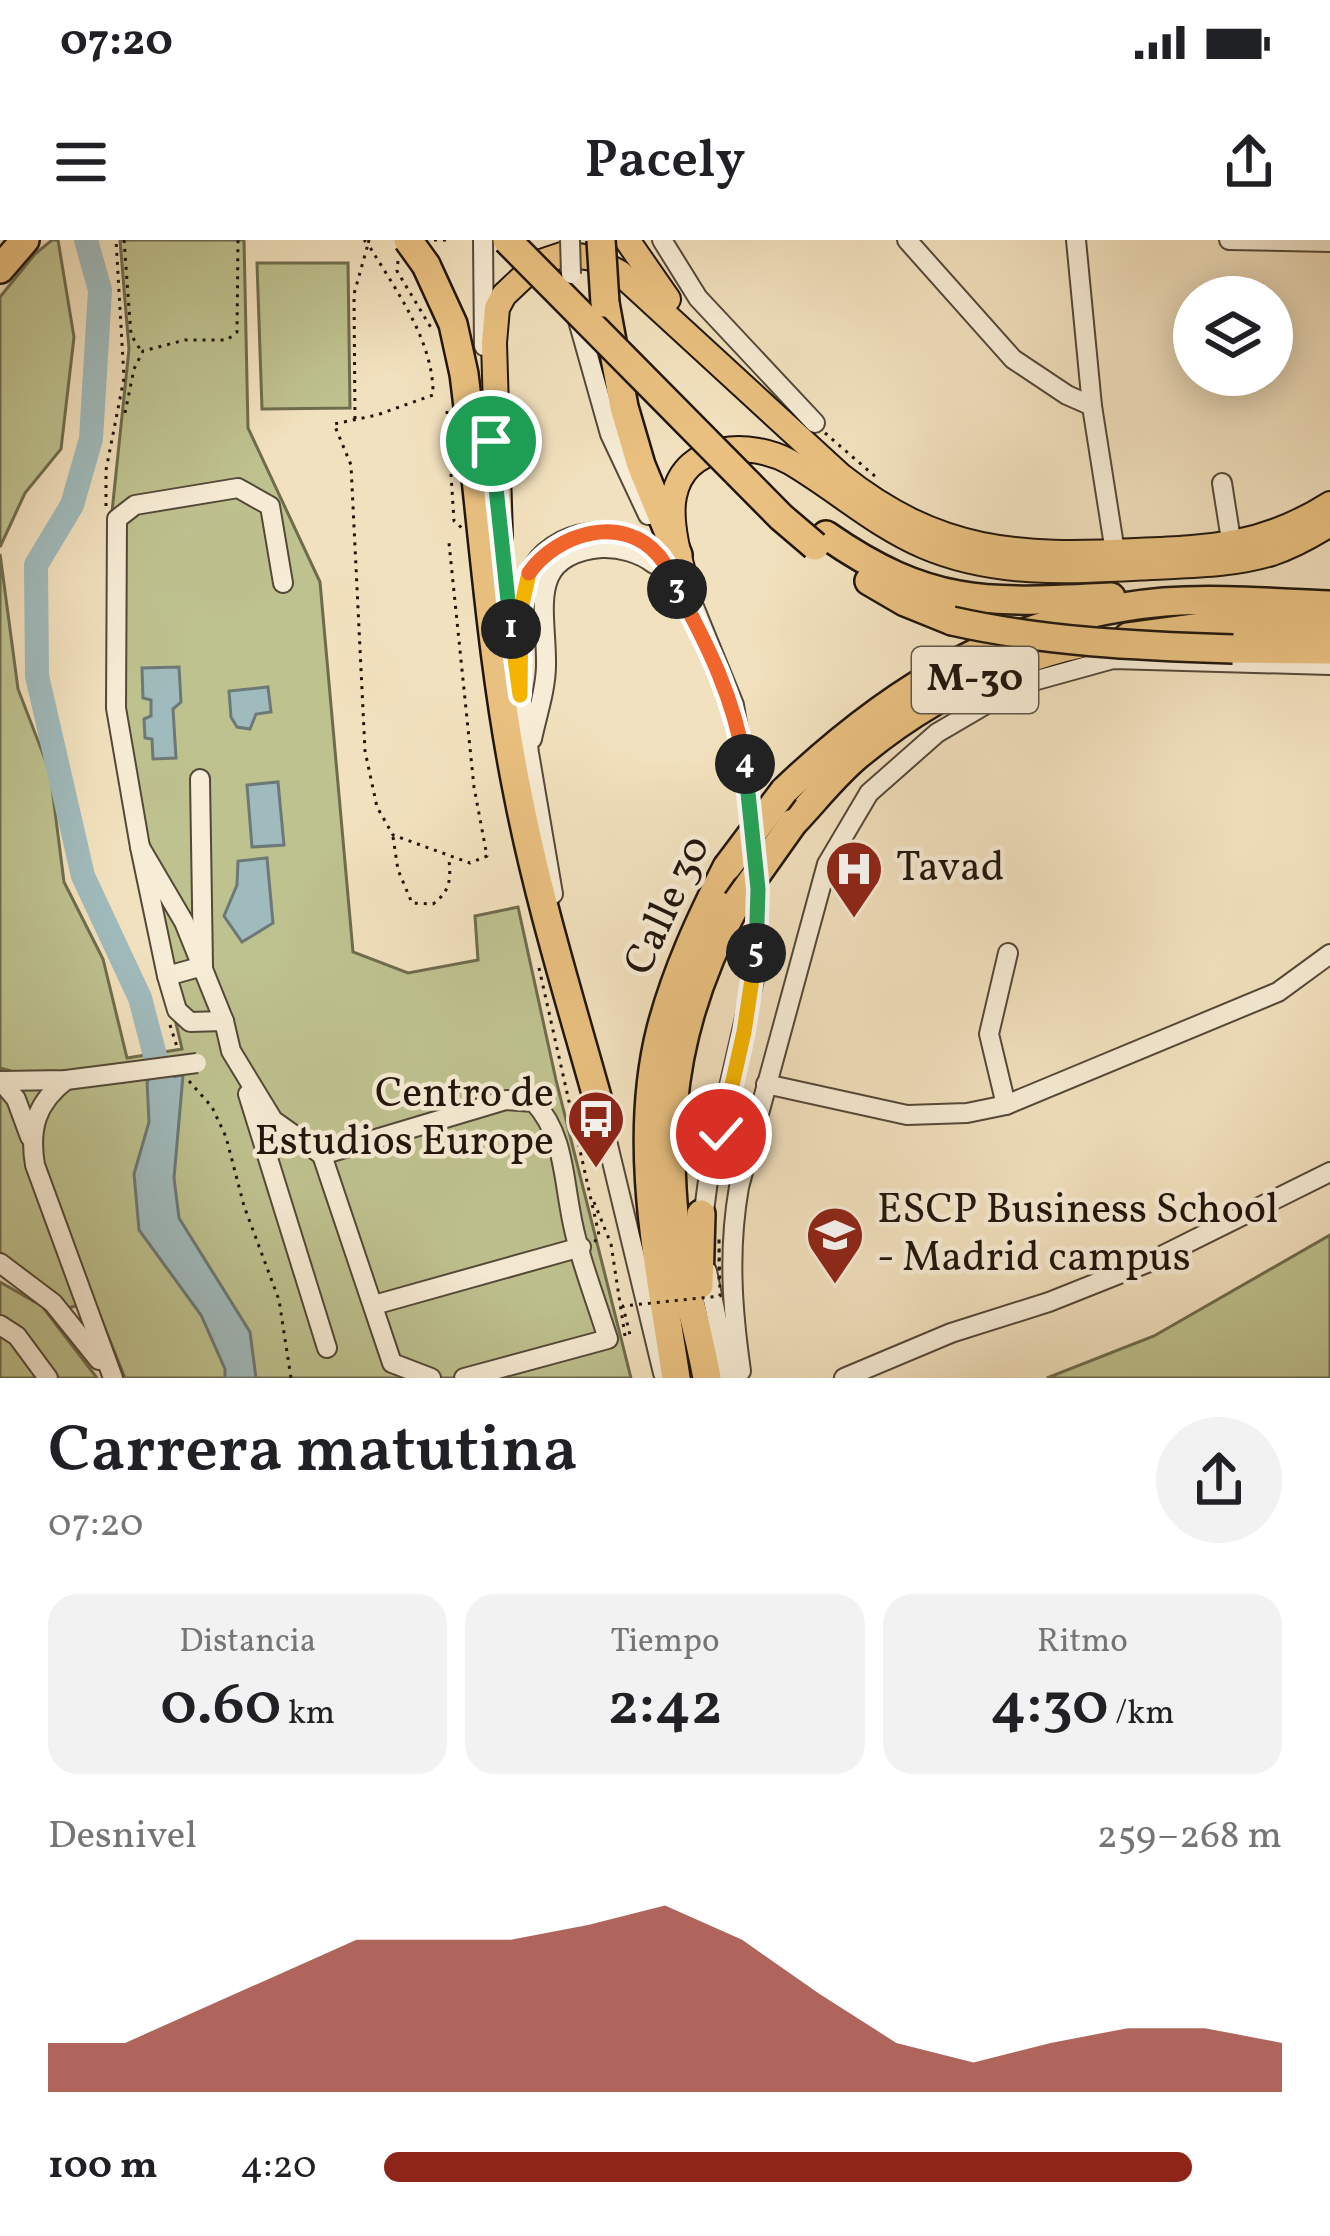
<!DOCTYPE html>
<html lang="es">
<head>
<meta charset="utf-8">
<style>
	:root { --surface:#fff; --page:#f2f2f2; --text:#202124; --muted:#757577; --accent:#8f2418 }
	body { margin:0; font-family:Vollkorn,serif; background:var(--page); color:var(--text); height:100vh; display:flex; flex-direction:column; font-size:45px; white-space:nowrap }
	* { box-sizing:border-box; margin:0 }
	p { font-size:39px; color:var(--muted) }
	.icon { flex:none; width:66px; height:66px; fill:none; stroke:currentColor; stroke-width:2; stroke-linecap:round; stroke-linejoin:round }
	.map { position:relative; height:1138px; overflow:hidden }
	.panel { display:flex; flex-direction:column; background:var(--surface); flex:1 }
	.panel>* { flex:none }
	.buttons { position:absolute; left:1173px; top:36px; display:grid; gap:24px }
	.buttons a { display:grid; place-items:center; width:120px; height:120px; border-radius:50%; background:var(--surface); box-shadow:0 6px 30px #0003; font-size:60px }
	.pin { position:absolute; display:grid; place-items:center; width:102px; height:102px; color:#fff; margin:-51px; border:6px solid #fff; border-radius:50%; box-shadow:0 3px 12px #0007 }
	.km { position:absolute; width:60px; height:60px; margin:-30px; border-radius:50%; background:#222; color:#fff; font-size:33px; line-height:60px; text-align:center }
	.round { display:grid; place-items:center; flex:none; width:126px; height:126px; border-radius:63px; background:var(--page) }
	.headline { display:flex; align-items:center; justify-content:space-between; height:204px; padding:0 48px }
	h1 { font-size:66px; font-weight:600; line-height:90px }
	.metrics { display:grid; grid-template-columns:repeat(3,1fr); gap:18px; height:204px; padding:12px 48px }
	.metrics div { display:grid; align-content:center; border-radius:30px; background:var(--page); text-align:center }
	.metrics b { font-size:60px; font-weight:600 }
	.metrics small { font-size:33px; font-weight:400 }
	.metrics p { font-size:33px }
	.chart { height:336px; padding:24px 48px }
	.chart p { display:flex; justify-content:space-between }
	.chart svg { width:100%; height:216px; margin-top:12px; fill:var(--accent); opacity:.7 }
	ul { padding:0 48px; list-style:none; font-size:39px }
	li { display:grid; grid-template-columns:192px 144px 1fr; align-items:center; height:90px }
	li i { height:30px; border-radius:15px; background:var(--accent) }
	.status { display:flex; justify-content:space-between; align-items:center; height:84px; padding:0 60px; background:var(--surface); direction:ltr }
	.status svg { height:33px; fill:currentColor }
	header { display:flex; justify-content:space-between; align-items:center; height:156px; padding:0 48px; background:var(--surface); font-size:54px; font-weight:600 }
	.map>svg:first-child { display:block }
	.green { fill:#bec28f; stroke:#6f6c4e; stroke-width:3 }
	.water { fill:#a0bbbd; stroke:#6d7976; stroke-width:3 }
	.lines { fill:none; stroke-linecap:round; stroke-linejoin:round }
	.river { stroke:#a0bbbd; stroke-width:24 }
	.minor-casing { stroke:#544838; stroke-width:22 }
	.major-casing { stroke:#20150c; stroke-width:28 }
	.highway-casing { stroke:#20150c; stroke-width:32 }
	.path { stroke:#20150c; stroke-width:3; stroke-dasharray:3 6; stroke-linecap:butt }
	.minor { stroke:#f7ecd5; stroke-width:18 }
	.major { stroke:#e9c07f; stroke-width:24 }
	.highway { stroke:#e9c07f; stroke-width:27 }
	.minor-bridge-casing { stroke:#544838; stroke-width:22; stroke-linecap:butt }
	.highway-bridge-casing { stroke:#20150c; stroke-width:32; stroke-linecap:butt }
	.path-bridge { stroke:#20150c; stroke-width:3; stroke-dasharray:3 6; stroke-linecap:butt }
	.minor-bridge { stroke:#f7ecd5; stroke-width:18 }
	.highway-bridge { stroke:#e9c07f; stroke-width:27 }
	.split-1-casing { stroke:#fff; stroke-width:24 }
	.split-2-casing { stroke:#fff; stroke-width:24 }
	.split-3-casing { stroke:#fff; stroke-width:24 }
	.split-4-casing { stroke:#fff; stroke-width:24 }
	.split-5-casing { stroke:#fff; stroke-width:24 }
	.split-6-casing { stroke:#fff; stroke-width:24 }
	.split-1 { stroke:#22a559; stroke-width:15 }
	.split-2 { stroke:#f5b400; stroke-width:15 }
	.split-3 { stroke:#f0652b; stroke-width:15 }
	.split-4 { stroke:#f0652b; stroke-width:15 }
	.split-5 { stroke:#22a559; stroke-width:15 }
	.split-6 { stroke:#f5b400; stroke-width:15 }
	.labels { text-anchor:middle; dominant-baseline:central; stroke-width:9; stroke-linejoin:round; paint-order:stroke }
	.shield { fill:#f7ecd5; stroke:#605648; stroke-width:3 }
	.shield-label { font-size:39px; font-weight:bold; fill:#20150c }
	.poi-label { font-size:42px; fill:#20150c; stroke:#f7ecd5; text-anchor:start }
	.street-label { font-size:42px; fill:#20150c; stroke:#f7ecd5 }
</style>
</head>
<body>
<div class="status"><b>07:20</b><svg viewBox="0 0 49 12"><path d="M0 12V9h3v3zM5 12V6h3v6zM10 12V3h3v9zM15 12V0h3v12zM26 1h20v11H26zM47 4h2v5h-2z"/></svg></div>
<header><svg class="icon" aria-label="menu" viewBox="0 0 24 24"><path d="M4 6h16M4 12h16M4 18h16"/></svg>Pacely<svg class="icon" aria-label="share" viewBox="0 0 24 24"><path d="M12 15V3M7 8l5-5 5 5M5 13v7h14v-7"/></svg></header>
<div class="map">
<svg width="1330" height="1138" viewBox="0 0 1330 1138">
	<rect width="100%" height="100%" fill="#f2e1be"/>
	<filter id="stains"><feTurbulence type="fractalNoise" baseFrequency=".00167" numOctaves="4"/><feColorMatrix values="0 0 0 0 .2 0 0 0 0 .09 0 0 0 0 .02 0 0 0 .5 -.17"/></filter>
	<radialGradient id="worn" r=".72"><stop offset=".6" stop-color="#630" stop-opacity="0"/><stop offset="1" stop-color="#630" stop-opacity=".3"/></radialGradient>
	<g class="green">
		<path d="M52,0H58L74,97L61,209L25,253L0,307V57L35,14Z"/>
		<path d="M120,0H244L248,188L320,342L353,712L408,733L478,720L475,676L518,667L556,840L631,1138H125L94,1061L68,1068L0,1015V830L11,831L0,828V314L18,449L50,532L64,642L103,719L127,818L182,809L138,621L108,310L129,109Z"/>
		<path d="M257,23H348L350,168L262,169Z"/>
		<path d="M1330,995V1138H1047L1154,1096Z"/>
		<path d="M0,1042L42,1066L97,1138H0Z"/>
	</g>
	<g class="water">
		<path d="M179,427L181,462L173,469L176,518L153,519L152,499L145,498L144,479L151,476V460L143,458L142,428Z"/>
		<path d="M268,447L271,472L256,474L250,489L237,487L231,477L229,451Z"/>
		<path d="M278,542L284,605L252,607L247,545Z"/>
		<path d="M267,618L273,683L242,702L224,676L237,645L238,621Z"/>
		<path d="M183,835L174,938L179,978L250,1092L256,1138H225V1129L201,1075L139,990L134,934L149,882L147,841Z"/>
	</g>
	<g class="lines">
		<path class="river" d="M86,0L100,50L91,199L72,265L36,325L37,436L83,636L140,758L164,850"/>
		<defs>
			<g id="minor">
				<path d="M483,0L484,106"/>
				<path d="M662,0L698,58L815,183"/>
				<path d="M907,0L1013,119L1067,155L1092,166"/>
				<path d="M1076,0L1092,166L1115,312"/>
				<path d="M1229,0L1330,2"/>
				<path d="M575,70L610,194L648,275"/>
				<path d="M1222,243L1232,306"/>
				<path d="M499,289L529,513L553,654"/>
				<path d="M679,330L734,465L751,568L758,649L754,739L709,933L702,986"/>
				<path d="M521,390C521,372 521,350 529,334C549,287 627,277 659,316C667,325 672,339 678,349"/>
				<path d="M532,499C537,475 546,449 546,425C547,372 525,315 601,308C619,307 640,313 654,324"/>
				<path d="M200,539L203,726L167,736L177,770L190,782L224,781"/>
				<path d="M140,607L116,468L117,279L135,265L238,248L270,266L283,343"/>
				<path d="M167,736L140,607L184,682L224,781L231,811L273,880L322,915L392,1123L431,1138"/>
				<path d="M66,840C36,863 29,889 35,925L113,1138"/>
				<path d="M0,841L66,840L121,833"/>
				<path d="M1,841L16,859L30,897"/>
				<path d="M766,844L907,875L967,873L1006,865L1278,752L1330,714"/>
				<path d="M595,851L663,1133"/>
				<path d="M248,854L327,1108"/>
				<path d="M1006,865L989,794L1008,713"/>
				<path d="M322,915L506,860L534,862C562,892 563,931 570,969C577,1013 595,1057 608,1099L464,1138"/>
				<path d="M0,1023L53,1063L99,1120"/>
				<path d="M707,1031L729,1138"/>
				<path d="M374,1065L581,1007"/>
				<path d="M0,1085L17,1096L48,1138"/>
				<path d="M741,1131C732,1068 728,1010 739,947L827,624L869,553L937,493L1019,445L1113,419L1330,425"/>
				<path d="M844,1138L951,1093L1049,1062L1147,1023L1330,932"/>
			</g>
			<g id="major">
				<path d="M627,0L668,59"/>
				<path d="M500,297L494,103L497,68L504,55L538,23L565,14L592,18L620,33L841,236C938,313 1018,317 1136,311C1212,308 1264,306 1330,264"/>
				<path d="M685,339C678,315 669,280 674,256C685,201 752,201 790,222C836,249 875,285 924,306C996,337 1075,331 1152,327C1193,325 1233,325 1272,313C1293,306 1311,296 1330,284"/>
			</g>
			<g id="highway">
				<path d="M426,25L453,84L464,134C482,274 490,416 518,554C538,657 569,757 597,857"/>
				<path d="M0,29L25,0"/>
				<path d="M605,63L624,167L641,225L678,315"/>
				<path d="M826,295C931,368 989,363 1111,357"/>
				<path d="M869,341L905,362L952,381"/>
				<path d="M1128,397L1202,387H1330"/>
				<path d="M1233,409L1330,410"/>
				<path d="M784,551C894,446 1009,376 1164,362C1218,358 1275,363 1330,365"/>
				<path d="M793,583C814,561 834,535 858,515C924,460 1001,421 1084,403"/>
				<path d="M699,1045L701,974"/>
				<path d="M676,1138C659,1025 632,903 661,789C676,732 700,680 727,627"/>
				<path d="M707,1138C698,1087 681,1035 675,984C662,865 680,767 737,662"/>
			</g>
		</defs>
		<use href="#minor" class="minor-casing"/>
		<use href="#major" class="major-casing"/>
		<use href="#highway" class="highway-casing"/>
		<g class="path">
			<path d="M124,0L131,95L140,109"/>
			<path d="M369,0L368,4C395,49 434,101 433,155L377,175L334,184L351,225L365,511L377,567L393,595L470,623L487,616L474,547L449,303"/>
			<path d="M434,0H449"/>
			<path d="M398,21L397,31L433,91"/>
			<path d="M447,171L454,281L463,289"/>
			<path d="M125,173L134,129L143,111L185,100H227L237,92L238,0"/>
			<path d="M355,179L354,54L368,4L364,0"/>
			<path d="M825,193L877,238"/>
			<path d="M106,266V230L124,138L116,0"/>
			<path d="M393,597L398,630L412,663L433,664C450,651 451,640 449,620"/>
			<path d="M539,728L599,995L594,1003"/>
			<path d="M170,785L178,810"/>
			<path d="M189,841L212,867L226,897L244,966L279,1060L291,1138"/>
			<path d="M594,962L611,1004"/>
		</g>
		<use href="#minor" class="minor"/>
		<use href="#major" class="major"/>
		<use href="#highway" class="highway"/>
		<defs>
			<g id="minor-bridge">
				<path d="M570,0L571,34"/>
				<path d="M121,833L197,823"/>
			</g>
			<g id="highway-bridge">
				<path d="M408,0L426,25"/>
				<path d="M507,0L781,277L815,306"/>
				<path d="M601,0L605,63"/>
				<path d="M952,381C1046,402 1138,406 1233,409"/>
				<path d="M727,627L784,551"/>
				<path d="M737,662L793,583"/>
			</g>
		</defs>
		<use href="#minor-bridge" class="minor-bridge-casing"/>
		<use href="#highway-bridge" class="highway-bridge-casing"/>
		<path class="path-bridge" d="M611,1004L625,1096L630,1095L623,1066L720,1056L719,997V1044"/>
		<use href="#minor-bridge" class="minor-bridge"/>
		<use href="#highway-bridge" class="highway-bridge"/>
	</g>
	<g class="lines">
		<defs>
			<path id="split-1" d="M491,201L511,389"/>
			<path id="split-2" d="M511,389L520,455L521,369L529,333"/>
			<path id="split-3" d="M529,333C557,293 623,273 659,316C667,325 672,339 677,349"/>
			<path id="split-4" d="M677,349C709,407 734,459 745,524"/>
			<path id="split-5" d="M745,524L758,649L756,713"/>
			<path id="split-6" d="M721,894L744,792L756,713"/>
		</defs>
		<use href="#split-1" class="split-1-casing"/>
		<use href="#split-2" class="split-2-casing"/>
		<use href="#split-3" class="split-3-casing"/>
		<use href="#split-4" class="split-4-casing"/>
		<use href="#split-5" class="split-5-casing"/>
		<use href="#split-6" class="split-6-casing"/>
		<use href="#split-1" class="split-1"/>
		<use href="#split-2" class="split-2"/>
		<use href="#split-3" class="split-3"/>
		<use href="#split-4" class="split-4"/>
		<use href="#split-5" class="split-5"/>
		<use href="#split-6" class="split-6"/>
	</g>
	<defs>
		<symbol id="hospital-pin" viewBox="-11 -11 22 30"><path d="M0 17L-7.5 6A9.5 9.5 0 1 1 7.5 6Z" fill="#8f2418" stroke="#f7ecd5"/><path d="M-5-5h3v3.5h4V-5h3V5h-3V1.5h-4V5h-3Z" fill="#fff"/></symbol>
		<symbol id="bus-pin" viewBox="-11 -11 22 30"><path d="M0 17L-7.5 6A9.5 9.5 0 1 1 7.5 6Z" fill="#8f2418" stroke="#f7ecd5"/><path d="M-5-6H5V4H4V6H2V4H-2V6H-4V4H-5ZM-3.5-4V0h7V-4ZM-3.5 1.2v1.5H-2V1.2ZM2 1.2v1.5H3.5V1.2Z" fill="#fff"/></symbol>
		<symbol id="university-pin" viewBox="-11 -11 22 30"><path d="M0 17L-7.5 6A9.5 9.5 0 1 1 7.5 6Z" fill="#8f2418" stroke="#f7ecd5"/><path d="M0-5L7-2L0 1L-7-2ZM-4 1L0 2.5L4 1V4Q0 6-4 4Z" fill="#fff"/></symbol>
	</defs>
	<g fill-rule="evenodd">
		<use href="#hospital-pin" x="821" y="596" width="66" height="90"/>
		<use href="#bus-pin" x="563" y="846" width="66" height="90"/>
		<use href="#university-pin" x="802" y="962" width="66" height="90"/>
	</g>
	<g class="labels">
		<rect class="shield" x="912" y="407" width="126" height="66" rx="9"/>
		<g class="shield-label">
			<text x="975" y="440">M-30</text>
		</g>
		<g class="poi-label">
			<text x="896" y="629">Tavad</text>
			<text x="554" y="855" text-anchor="end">Centro de<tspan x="554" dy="48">Estudios Europe</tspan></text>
			<text x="877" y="971">ESCP Business School<tspan x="877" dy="48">- Madrid campus</tspan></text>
		</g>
		<g class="street-label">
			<text transform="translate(669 666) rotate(-65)">Calle 30</text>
		</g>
	</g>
	<rect width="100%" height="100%" filter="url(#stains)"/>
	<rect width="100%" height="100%" fill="url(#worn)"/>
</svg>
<div class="buttons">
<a><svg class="icon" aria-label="layers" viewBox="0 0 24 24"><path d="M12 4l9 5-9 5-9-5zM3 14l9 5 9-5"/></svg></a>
</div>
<div class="pin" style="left:491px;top:201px;background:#1e9e55"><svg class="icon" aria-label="arrive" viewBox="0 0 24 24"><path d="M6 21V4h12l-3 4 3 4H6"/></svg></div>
<div class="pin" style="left:721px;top:894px;background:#d93025"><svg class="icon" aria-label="check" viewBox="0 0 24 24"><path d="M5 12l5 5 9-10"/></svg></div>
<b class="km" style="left:511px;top:389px">1</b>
<b class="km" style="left:677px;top:349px">3</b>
<b class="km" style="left:745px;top:524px">4</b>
<b class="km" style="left:756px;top:713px">5</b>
</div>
<section class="panel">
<div class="headline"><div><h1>Carrera matutina</h1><p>07:20</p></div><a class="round"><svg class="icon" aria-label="share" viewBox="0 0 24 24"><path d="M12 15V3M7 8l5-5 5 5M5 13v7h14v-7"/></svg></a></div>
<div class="metrics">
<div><p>Distancia</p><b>0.60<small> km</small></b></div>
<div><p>Tiempo</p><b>2:42</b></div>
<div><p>Ritmo</p><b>4:30<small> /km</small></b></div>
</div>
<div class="chart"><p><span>Desnivel</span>259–268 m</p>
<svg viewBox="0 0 160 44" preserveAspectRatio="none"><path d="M0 44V34L10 34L20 27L30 20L40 13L50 13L60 13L70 10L80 6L90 13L100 24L110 34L120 38L130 34L140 31L150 31L160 34V44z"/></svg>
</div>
<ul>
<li><b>100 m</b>4:20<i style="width:90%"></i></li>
</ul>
</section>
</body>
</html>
